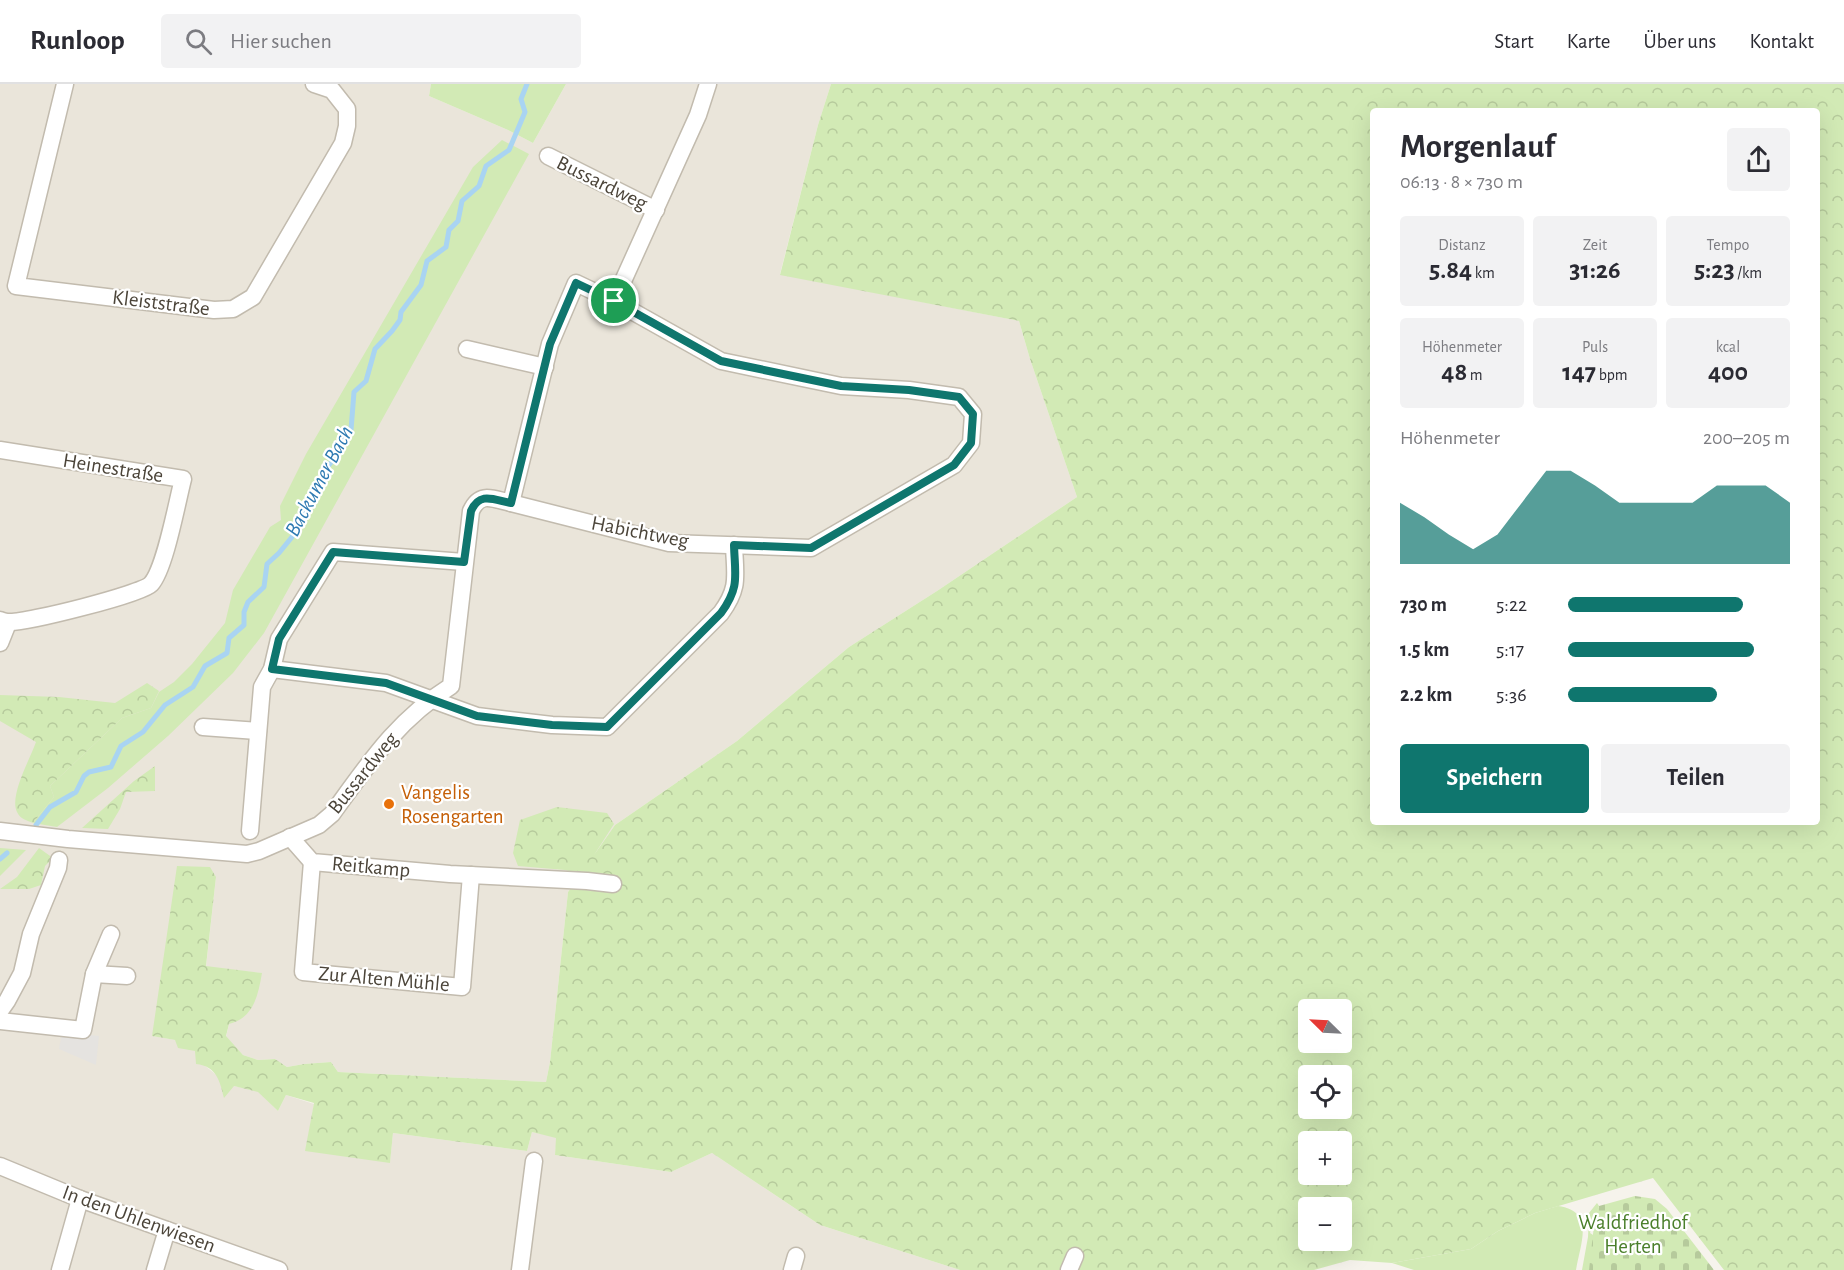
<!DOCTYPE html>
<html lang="de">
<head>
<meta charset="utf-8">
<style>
	:root { --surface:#fff; --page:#f2f2f3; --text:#2b2b33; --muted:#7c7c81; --line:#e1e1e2; --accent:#0f766e }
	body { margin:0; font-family:"Alegreya Sans",sans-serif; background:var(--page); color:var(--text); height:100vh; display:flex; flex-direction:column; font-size:22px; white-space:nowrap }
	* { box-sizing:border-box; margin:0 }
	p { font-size:20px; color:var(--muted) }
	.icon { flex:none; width:33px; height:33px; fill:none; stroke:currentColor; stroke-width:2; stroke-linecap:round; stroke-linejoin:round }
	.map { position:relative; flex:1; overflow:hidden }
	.sheet { position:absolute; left:1370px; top:24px; width:450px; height:717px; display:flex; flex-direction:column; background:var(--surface); border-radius:6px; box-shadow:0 6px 24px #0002 }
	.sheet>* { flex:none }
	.needle { width:39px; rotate:294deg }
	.fabs { position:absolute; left:1298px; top:915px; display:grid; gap:12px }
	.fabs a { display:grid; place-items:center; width:54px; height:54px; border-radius:6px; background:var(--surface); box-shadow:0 6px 24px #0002; font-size:30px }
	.pin { position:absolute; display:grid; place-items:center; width:51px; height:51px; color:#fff; margin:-26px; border:3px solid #fff; border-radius:50%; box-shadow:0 2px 6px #0007 }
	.round { display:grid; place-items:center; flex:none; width:63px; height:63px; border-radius:6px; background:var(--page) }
	.overview { display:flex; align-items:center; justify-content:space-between; height:102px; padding:0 30px }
	h1 { font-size:33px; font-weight:700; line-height:45px }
	.figures { display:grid; grid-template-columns:repeat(3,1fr); gap:9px; height:102px; padding:6px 30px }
	.figures div { display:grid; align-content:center; border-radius:6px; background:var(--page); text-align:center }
	.figures b { font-size:26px; font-weight:700 }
	.figures small { font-size:16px; font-weight:400 }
	.figures p { font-size:16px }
	.chart { height:168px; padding:12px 30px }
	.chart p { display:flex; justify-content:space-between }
	.chart svg { width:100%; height:108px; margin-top:6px; fill:var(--accent); opacity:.7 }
	.cta { display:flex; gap:12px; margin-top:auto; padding:12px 30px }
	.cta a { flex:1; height:69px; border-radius:6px; background:var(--accent); color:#fff; font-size:24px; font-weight:700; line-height:69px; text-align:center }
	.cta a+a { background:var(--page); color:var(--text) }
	ul { padding:0 30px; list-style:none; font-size:20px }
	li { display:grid; grid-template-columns:96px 72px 1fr; align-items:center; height:45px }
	li i { height:15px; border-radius:8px; background:var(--accent) }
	header { display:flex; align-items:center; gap:36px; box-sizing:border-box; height:84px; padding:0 30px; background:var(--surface); border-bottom:2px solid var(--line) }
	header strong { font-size:28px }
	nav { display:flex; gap:33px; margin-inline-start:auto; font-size:21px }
	.search { width:420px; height:54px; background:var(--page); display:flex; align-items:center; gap:15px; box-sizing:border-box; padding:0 21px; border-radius:6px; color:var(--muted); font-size:22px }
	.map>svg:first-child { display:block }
	.residential { fill:#eae5da }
	.green { fill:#d2eab5 }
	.forest { fill:url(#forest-crowns); fill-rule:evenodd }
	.cemetery { fill:url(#cemetery-stones) }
	.parking { fill:#e5e3e0 }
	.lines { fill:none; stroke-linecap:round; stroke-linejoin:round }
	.stream { stroke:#a9d4f2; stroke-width:5 }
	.minor-casing { stroke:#c2bbae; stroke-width:19 }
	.minor { stroke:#fff; stroke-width:16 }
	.route-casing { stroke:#fff; stroke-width:12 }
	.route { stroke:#0f766e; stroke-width:8 }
	.food-dot { fill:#e8710a; stroke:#fff; stroke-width:2 }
	.labels { text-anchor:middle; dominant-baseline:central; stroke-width:4.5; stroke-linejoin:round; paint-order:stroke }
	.street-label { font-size:21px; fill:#4b4439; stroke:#fff }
	.food-label { font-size:21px; fill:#c56008; stroke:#fff; text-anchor:start }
	.park-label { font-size:21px; fill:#4a7f2a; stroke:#fff }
	.water-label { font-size:22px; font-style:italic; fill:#2e7ab2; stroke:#fff }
</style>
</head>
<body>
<header>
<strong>Runloop</strong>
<div class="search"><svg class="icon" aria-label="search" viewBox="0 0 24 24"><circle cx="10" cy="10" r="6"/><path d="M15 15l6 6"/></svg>Hier suchen</div>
<nav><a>Start</a><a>Karte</a><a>Über uns</a><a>Kontakt</a></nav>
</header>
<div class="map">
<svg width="1844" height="1186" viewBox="0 0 1844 1186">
	<defs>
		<pattern id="forest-crowns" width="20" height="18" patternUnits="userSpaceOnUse" patternTransform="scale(1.5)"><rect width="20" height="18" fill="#d2eab5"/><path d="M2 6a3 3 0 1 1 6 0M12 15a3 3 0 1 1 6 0" fill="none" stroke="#b6ca9c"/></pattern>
		<pattern id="cemetery-stones" width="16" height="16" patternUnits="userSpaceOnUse" patternTransform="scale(1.5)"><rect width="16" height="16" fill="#d2eab5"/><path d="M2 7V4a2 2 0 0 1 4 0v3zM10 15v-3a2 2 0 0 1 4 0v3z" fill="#b6ca9c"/></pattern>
	</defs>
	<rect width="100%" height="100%" fill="#f6f3ec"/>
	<path class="residential" d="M0,0H431L429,12L508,46L533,59L566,0H831L818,41L780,190L1019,237L1030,275L1077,413L937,507L849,563L737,657L615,741L568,808L550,978L546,998L338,988L331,978L304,980L287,983L275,975L258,976L243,971L226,953L229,940L261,889L206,883L216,793L153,952L175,956L196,967L204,981L219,993L234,1002L258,1007L278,1027L286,1011L314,1020L306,1066L390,1078L393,1049L527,1067L532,1048L557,1053L555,1071L671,1088L712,1069L820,1141L960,1186H0Z"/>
	<g class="green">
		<path d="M431,0H566L533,59L508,46L429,12Z"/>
		<path d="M502,56L529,70L264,549L233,589L168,652L108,704L57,743L33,739L54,713L50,702L122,634L151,624L159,608L174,598L192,580L225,539L233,506L270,443L281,436L280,422L306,370L473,83Z"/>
		<path d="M0,764L26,766L0,792Z"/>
		<path d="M1597,1119L1599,1122L1590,1149L1602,1157L1611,1186H1582L1588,1153L1589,1129Z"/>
		<path d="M1558,1122C1596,1127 1580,1160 1576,1186H1414L1392,1179L1471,1165L1498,1147L1535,1129Z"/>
	</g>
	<g class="forest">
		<path d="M831,0H1844V1186H1724L1653,1094L1535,1129L1498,1147L1471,1165L1392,1179L1350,1176L1314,1186H960L820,1141L712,1069L671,1088L555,1071L556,1054L532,1048L527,1067L393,1049L390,1079L305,1067L314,1019L286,1011L278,1027L258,1008L234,1002L224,1014C220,998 217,982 196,980L195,967L178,964L175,956L152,952L177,782L210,783L216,793L206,882L262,889C258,911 254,934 229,940L226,952L243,971L258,976L275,975L287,983L304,980L331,978L338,988L546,998L550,978L568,808L581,790L565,786L518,782L513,769L520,736L557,723L607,729L614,740L594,771L615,741L737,657L849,563L937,507L1077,413L1030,275L1019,237L780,191L818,41ZM1372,27H1816V738H1372ZM1308,926H1341V958H1308ZM1308,992H1341V1024H1308ZM1308,1058H1341V1090H1308ZM1308,1124H1341V1156H1308Z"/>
		<path d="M147,599L159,607L151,624L122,634L50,702L54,713L33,739C26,736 20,735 17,728C9,712 30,675 36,658L0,637V611L59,613L115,619Z"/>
		<path d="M155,682V707L126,708L120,725L108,745L82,744L134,697Z"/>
		<path d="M39,764L53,774L45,782L41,801L29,805H0L17,793Z"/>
	</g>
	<path class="cemetery" d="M1635,1112L1655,1115L1667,1125L1714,1186H1589L1595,1132L1599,1122Z"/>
	<path class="parking" d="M62,948L99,952L96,981L59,965Z"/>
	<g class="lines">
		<g class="stream">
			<path d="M36,741L50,723L76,708L84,692L89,688L111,683L121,662L143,648L165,621L193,603L205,582L227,569L229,554L244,541V528L248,518L264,503L267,480L279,469L292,453L302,429L318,409L323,388L340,368L341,358L351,346L354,308L366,297L375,265L392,247L400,236L401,228L421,201L427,177L446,163L449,146L458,137L462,117L479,102L486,82L509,66L525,28L521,15L527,0"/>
			<path d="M0,775L7,769"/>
		</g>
		<defs>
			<g id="minor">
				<path d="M65,0L16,202L214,226L233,225L253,213L343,59L347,42V25L332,6L314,0"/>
				<path d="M548,72L656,126"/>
				<path d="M467,265L545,283"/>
				<path d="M0,366L183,395C177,418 165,485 151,500C142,510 26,539 9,538C6,538 3,537 0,536"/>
				<path d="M511,419L669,459L811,464L954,381L971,359L973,330L959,313L909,306L841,302L721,277L614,217"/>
				<path d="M0,559L8,539"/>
				<path d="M272,585L386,599L477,632L552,641L607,643L721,529C740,503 735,492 734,461"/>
				<path d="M203,643L258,647"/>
				<path d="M0,747L68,755L247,770L259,767L319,741L332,730C369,679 397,636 451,602L471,427C480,407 493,415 511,419L550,260L576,199L614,217L698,31L708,0"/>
				<path d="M250,747L262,603L272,585L279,555L333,468L464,478"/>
				<path d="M290,753L312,778L450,790L587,797L613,800"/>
				<path d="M312,778L303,888L462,903L471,791"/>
				<path d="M94,890L127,892"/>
				<path d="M0,927L7,917L22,889L31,850L58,784L59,776"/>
				<path d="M0,937L83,946L94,890L111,850"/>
				<path d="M0,1082L80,1115L279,1186"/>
				<path d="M60,1186L80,1115"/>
				<path d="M155,1186L167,1146"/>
				<path d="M520,1186L534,1077"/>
				<path d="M792,1186L796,1172"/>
				<path d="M1069,1186L1075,1172"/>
			</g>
		</defs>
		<use href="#minor" class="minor-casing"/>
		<use href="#minor" class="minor"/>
	</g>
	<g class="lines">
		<defs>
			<path id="route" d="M576,199L614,217L721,277L841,302L909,306L959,313L973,330L971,359L954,381L811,464L734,461C735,492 740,503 721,529L607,643L552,641L477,632L386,599L272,585L279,555L333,468L464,478L471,427C480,407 494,416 511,419L550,260Z"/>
		</defs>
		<use href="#route" class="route-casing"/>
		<use href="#route" class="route"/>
	</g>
	<circle class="food-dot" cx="389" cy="720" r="6"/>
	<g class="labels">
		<g class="street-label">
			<text transform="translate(602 99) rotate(26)">Bussardweg</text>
			<text transform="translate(161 219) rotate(7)">Kleiststraße</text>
			<text transform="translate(113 384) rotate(9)">Heinestraße</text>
			<text transform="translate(640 448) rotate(11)">Habichtweg</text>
			<text transform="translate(363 689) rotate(-51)">Bussardweg</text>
			<text transform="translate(371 783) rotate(5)">Reitkamp</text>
			<text transform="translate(384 895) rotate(5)">Zur Alten Mühle</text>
			<text transform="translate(139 1135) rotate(20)">In den Uhlenwiesen</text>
		</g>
		<g class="food-label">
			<text x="401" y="708">Vangelis<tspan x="401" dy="24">Rosengarten</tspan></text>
		</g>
		<g class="park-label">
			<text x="1633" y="1138">Waldfriedhof<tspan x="1633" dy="24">Herten</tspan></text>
		</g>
		<g class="water-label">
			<text transform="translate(319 397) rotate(-62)">Backumer Bach</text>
		</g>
	</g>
</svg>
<div class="fabs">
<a><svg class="needle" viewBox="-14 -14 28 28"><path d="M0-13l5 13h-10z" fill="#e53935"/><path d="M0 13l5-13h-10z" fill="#7c7c81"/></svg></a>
<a><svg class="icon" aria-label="locate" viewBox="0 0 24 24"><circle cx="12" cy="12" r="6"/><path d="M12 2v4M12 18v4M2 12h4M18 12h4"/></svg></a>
<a>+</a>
<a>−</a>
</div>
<div class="pin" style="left:614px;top:217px;background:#1e9e55"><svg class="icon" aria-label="arrive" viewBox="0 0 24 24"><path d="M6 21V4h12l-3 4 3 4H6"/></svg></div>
<section class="sheet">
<div class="overview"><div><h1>Morgenlauf</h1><p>06:13 · 8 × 730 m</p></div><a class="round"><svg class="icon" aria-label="share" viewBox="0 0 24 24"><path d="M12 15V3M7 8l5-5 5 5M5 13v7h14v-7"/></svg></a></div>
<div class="figures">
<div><p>Distanz</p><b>5.84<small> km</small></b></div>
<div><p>Zeit</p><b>31:26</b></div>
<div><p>Tempo</p><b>5:23<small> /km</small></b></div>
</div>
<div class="figures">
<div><p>Höhenmeter</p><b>48<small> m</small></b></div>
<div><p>Puls</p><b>147<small> bpm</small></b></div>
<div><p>kcal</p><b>400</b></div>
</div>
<div class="chart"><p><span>Höhenmeter</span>200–205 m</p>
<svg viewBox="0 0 160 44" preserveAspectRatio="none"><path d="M0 44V19L10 25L20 32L30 38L40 32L50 19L60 6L70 6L80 12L90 19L100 19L110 19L120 19L130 12L140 12L150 12L160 19V44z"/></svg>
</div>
<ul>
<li><b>730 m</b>5:22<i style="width:79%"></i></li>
<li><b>1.5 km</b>5:17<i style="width:84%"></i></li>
<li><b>2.2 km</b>5:36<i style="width:67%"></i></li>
</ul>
<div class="cta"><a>Speichern</a><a>Teilen</a></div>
</section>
</div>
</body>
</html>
